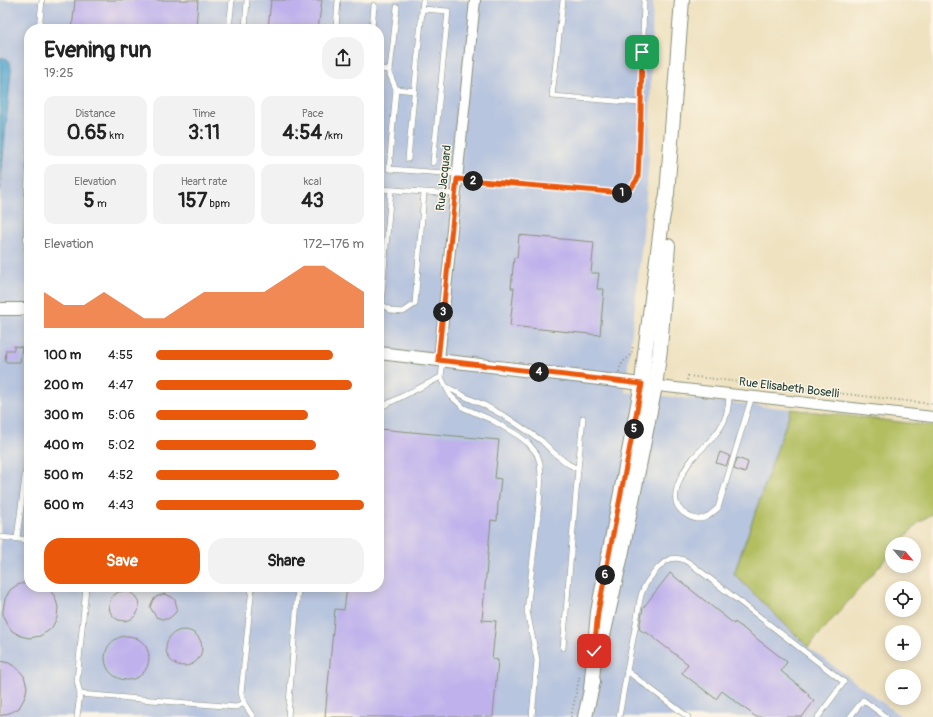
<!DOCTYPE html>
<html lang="en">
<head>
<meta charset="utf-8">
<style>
	:root { --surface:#fff; --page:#f2f2f2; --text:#222; --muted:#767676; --accent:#ea580c }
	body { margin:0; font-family:Pangolin,sans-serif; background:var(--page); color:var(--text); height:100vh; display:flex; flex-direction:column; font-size:15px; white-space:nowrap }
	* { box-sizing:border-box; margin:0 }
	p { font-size:13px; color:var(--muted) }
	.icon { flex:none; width:22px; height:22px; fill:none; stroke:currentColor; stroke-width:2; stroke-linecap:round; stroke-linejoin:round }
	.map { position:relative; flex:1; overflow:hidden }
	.panel { position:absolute; left:24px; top:24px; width:360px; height:568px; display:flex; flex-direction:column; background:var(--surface); border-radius:16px; box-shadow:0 2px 10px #0003 }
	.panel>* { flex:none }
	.needle { width:26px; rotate:118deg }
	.fabs { position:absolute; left:885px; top:537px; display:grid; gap:8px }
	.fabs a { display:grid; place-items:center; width:36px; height:36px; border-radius:50%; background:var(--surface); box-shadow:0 2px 10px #0003; font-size:20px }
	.pin { position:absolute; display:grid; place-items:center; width:34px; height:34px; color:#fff; margin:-17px; border-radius:8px; box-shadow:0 2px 6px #0006 }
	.km { position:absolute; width:20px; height:20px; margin:-10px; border-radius:50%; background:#222; color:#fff; font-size:11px; line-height:20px; text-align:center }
	.round { display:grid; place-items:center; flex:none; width:42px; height:42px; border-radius:16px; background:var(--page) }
	.summary { display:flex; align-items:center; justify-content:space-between; height:68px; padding:0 20px }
	h1 { font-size:22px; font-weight:700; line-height:30px }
	.metrics { display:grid; grid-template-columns:repeat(3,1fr); gap:6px; height:68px; padding:4px 20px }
	.metrics div { display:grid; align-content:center; border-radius:10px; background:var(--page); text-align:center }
	.metrics b { font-size:20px; font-weight:700 }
	.metrics small { font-size:11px; font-weight:400 }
	.metrics p { font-size:11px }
	.chart { height:112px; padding:8px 20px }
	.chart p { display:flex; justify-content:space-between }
	.chart svg { width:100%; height:72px; margin-top:4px; fill:var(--accent); opacity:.7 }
	.action { display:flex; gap:8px; margin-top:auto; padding:8px 20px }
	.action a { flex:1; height:46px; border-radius:16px; background:var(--accent); color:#fff; font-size:16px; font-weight:700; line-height:46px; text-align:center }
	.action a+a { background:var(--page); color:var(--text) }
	ul { padding:0 20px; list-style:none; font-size:13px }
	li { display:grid; grid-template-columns:64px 48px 1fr; align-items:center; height:30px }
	li i { height:10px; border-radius:5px; background:var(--accent) }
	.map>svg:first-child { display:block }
	.industrial { fill:#b8c5de; fill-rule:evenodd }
	.green { fill:#b2be60; stroke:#687e4a }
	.water { fill:#58a8d2; stroke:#3c7283 }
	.building { fill:#bfb2ec }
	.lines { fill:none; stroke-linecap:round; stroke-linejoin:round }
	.service-casing { stroke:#87907a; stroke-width:6 }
	.minor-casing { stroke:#87907a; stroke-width:12 }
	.tertiary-casing { stroke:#87907a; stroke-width:14 }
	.secondary-casing { stroke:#87907a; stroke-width:16 }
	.path { stroke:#87907a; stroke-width:2; stroke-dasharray:1 3; stroke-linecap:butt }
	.service { stroke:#fff; stroke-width:5 }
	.minor { stroke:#fff; stroke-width:10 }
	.tertiary { stroke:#fff; stroke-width:12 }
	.secondary { stroke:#fff; stroke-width:14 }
	.route-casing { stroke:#fff; stroke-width:8 }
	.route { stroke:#ea580c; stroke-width:5 }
	.labels { text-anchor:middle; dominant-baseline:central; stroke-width:3; stroke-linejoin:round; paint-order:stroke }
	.street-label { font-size:12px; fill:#1f3d34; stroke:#fcf5e5 }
</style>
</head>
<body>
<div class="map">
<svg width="933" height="717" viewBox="0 0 933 717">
	<rect width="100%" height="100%" fill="#fcf5e5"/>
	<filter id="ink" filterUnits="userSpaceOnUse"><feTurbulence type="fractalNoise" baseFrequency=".025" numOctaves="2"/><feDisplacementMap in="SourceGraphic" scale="8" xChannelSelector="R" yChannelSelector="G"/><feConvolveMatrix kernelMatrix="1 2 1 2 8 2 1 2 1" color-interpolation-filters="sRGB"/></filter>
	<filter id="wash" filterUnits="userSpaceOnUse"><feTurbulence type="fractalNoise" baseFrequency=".012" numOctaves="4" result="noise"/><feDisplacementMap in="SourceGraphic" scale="16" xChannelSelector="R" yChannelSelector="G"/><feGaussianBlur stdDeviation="0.9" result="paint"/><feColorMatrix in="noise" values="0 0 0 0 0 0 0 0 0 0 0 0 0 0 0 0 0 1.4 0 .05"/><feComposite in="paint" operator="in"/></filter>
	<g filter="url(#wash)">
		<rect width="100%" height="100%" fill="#efe2c1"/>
		<path class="industrial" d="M0,0H653L649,158L643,235L625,392L791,409L734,574L808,647L902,717H0ZM29,29H379V587H29Z"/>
		<path class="green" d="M791,409L933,426V513L918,523L899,544H892V552L808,647L734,574Z"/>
		<path class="water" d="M0,58C8,57 10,62 11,69L0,190Z"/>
		<g id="blocks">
			<g class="building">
				<path d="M75,0H198L196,29H72Z"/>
				<path d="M271,0H322L318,29H268Z"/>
				<path d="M519,235L594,242L591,273H599L597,289H604L600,335L510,326L514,288H511L514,257L517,258Z"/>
				<path d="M14,346L22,347L20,362H5L6,350H14Z"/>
				<path d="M379,429L499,440L495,478L501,479L498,504L497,521L491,520L482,620L496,621L492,659L498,660L493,717H325L335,609L344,610L347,587H379Z"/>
				<path d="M720,452L730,456L726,466L716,463Z"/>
				<path d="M737,458L748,462L745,473L734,469Z"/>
				<path d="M670,573L734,624L735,622L787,662L781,671L809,694L808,696L814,701L802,717H756L722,691L716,699L682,673L688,664L646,632L645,633L639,629L643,608Z"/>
				<path d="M29,582V587H47L49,589L55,597L58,607L57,618L51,629L40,636L29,638L21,636L12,631L6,622L3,616V610L5,599L10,590L17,585Z"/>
				<circle cx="124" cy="606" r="15"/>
				<path d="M165,594L172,597L175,600L177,608L176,612L172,616L168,619H162L156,617L150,607L153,600L156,597L161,595Z"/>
				<circle cx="184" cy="648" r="18"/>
				<circle cx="127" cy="658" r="22"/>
				<path d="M0,661L9,663L17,668L24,676L27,687L25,697L19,708L12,712L0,716Z"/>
			</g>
		</g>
	</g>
	<g filter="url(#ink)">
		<use href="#blocks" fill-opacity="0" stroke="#87907a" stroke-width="1"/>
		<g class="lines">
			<defs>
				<g id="service">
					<path d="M563,0L552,96L641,103"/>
					<path d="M397,7L390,70V75L396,89L389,169L457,174"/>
					<path d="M422,9L448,11L433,163"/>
					<path d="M39,29L42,0"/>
					<path d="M229,29L232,0"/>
					<path d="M245,29L247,0"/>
					<path d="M336,29L338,0"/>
					<path d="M372,29L374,5"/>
					<path d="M379,69L390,70"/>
					<path d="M396,89L415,91"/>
					<path d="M29,142L26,247L29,253"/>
					<path d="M408,159L423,0"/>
					<path d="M457,179L622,193L632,187L638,178L641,110L644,0"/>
					<path d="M379,189L455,194"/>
					<path d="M391,190L381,304L392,311L403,312L415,304L424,193"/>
					<path d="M443,361L441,377L450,395L464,408L492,420L519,436L528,443L537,454L540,463L541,476L539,504L527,611L537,660L532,717"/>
					<path d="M447,387L466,397L484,405L508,418L542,441L554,453L568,464L578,469L563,648"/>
					<path d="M729,394C729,408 727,420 718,431C711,441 701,449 693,458C684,469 669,495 679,508C683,514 691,518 697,519C706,520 712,513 718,508L752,396"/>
					<path d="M379,408L441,377"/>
					<path d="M578,469L583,418"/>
					<path d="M0,537L29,540"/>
					<path d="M17,538L29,446"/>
					<path d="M252,587L241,693L244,703L253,717"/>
					<path d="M627,671C630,653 634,635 637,617C639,608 639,598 643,590C645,584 649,579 653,574C664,560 674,552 691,564L844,682L818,717"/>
					<path d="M80,694L236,707L244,703"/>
					<path d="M77,717L80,694L77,681L86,587"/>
					<path d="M288,717L298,587"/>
					<path d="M619,717L627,671L688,717"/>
					<path d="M850,717L863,700L886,717"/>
				</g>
				<g id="minor">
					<path d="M439,360L475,0"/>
					<path d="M649,385L933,417"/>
				</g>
				<g id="tertiary">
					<path d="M0,309H29"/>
					<path d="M379,353L642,384"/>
				</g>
				<g id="secondary">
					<path d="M603,636L622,551L655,386L660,349L668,246"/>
					<path d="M591,690L598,612L642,384L645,353L662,220L667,194L682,0"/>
					<path d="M585,717L593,681"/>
				</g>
			</defs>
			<use href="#service" class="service-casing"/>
			<use href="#minor" class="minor-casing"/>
			<use href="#tertiary" class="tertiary-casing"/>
			<use href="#secondary" class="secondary-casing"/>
			<g class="path">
				<path d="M619,372C622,358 627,362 631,354C632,352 632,349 633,347"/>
				<path d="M687,380L688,376L933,404"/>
				<path d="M571,717L580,674"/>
			</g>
			<use href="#service" class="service"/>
			<use href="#minor" class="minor"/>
			<use href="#tertiary" class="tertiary"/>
			<use href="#secondary" class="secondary"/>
		</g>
	</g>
	<g class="lines" filter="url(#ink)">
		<defs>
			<path id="route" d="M594,651L598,612L642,384L438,360L457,179L622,193L632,187L638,178L641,110L642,52"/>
		</defs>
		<use href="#route" class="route-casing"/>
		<use href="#route" class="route"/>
	</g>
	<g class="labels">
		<g class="street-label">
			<text transform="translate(444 178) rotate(-84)">Rue Jacquard</text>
			<text transform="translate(789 388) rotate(7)">Rue Elisabeth Boselli</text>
		</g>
	</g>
</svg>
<div class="fabs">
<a><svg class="needle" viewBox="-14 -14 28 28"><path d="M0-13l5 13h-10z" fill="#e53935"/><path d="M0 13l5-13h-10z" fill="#767676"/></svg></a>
<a><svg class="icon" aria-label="locate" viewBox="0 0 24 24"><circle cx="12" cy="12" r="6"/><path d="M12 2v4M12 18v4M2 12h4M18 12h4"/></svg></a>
<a>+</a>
<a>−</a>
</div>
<div class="pin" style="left:642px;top:52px;background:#1e9e55"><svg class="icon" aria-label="arrive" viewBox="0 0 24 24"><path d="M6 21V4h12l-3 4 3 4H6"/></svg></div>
<div class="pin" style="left:594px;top:651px;background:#d93025"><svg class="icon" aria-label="check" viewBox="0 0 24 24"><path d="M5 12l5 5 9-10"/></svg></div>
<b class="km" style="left:622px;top:193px">1</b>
<b class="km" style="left:473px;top:181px">2</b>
<b class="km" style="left:443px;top:312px">3</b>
<b class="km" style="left:539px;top:372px">4</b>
<b class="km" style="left:634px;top:429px">5</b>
<b class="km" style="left:605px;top:575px">6</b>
<section class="panel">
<div class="summary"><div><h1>Evening run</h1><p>19:25</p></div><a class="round"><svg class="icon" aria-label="share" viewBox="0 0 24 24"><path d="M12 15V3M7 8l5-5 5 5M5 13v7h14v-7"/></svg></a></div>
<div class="metrics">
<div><p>Distance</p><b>0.65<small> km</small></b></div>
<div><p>Time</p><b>3:11</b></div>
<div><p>Pace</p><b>4:54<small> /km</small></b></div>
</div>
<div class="metrics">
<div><p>Elevation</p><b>5<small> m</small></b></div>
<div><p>Heart rate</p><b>157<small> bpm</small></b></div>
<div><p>kcal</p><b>43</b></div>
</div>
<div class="chart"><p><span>Elevation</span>172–176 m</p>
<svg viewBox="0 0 160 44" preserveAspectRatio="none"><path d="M0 44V22L10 30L20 30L30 22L40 30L50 38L60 38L70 30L80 22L90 22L100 22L110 22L120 14L130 6L140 6L150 14L160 22V44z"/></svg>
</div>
<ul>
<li><b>100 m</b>4:55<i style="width:85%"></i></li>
<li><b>200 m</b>4:47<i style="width:94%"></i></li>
<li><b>300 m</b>5:06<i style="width:73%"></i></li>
<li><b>400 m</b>5:02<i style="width:77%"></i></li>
<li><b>500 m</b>4:52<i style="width:88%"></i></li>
<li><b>600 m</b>4:43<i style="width:100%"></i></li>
</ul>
<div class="action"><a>Save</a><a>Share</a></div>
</section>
</div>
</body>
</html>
